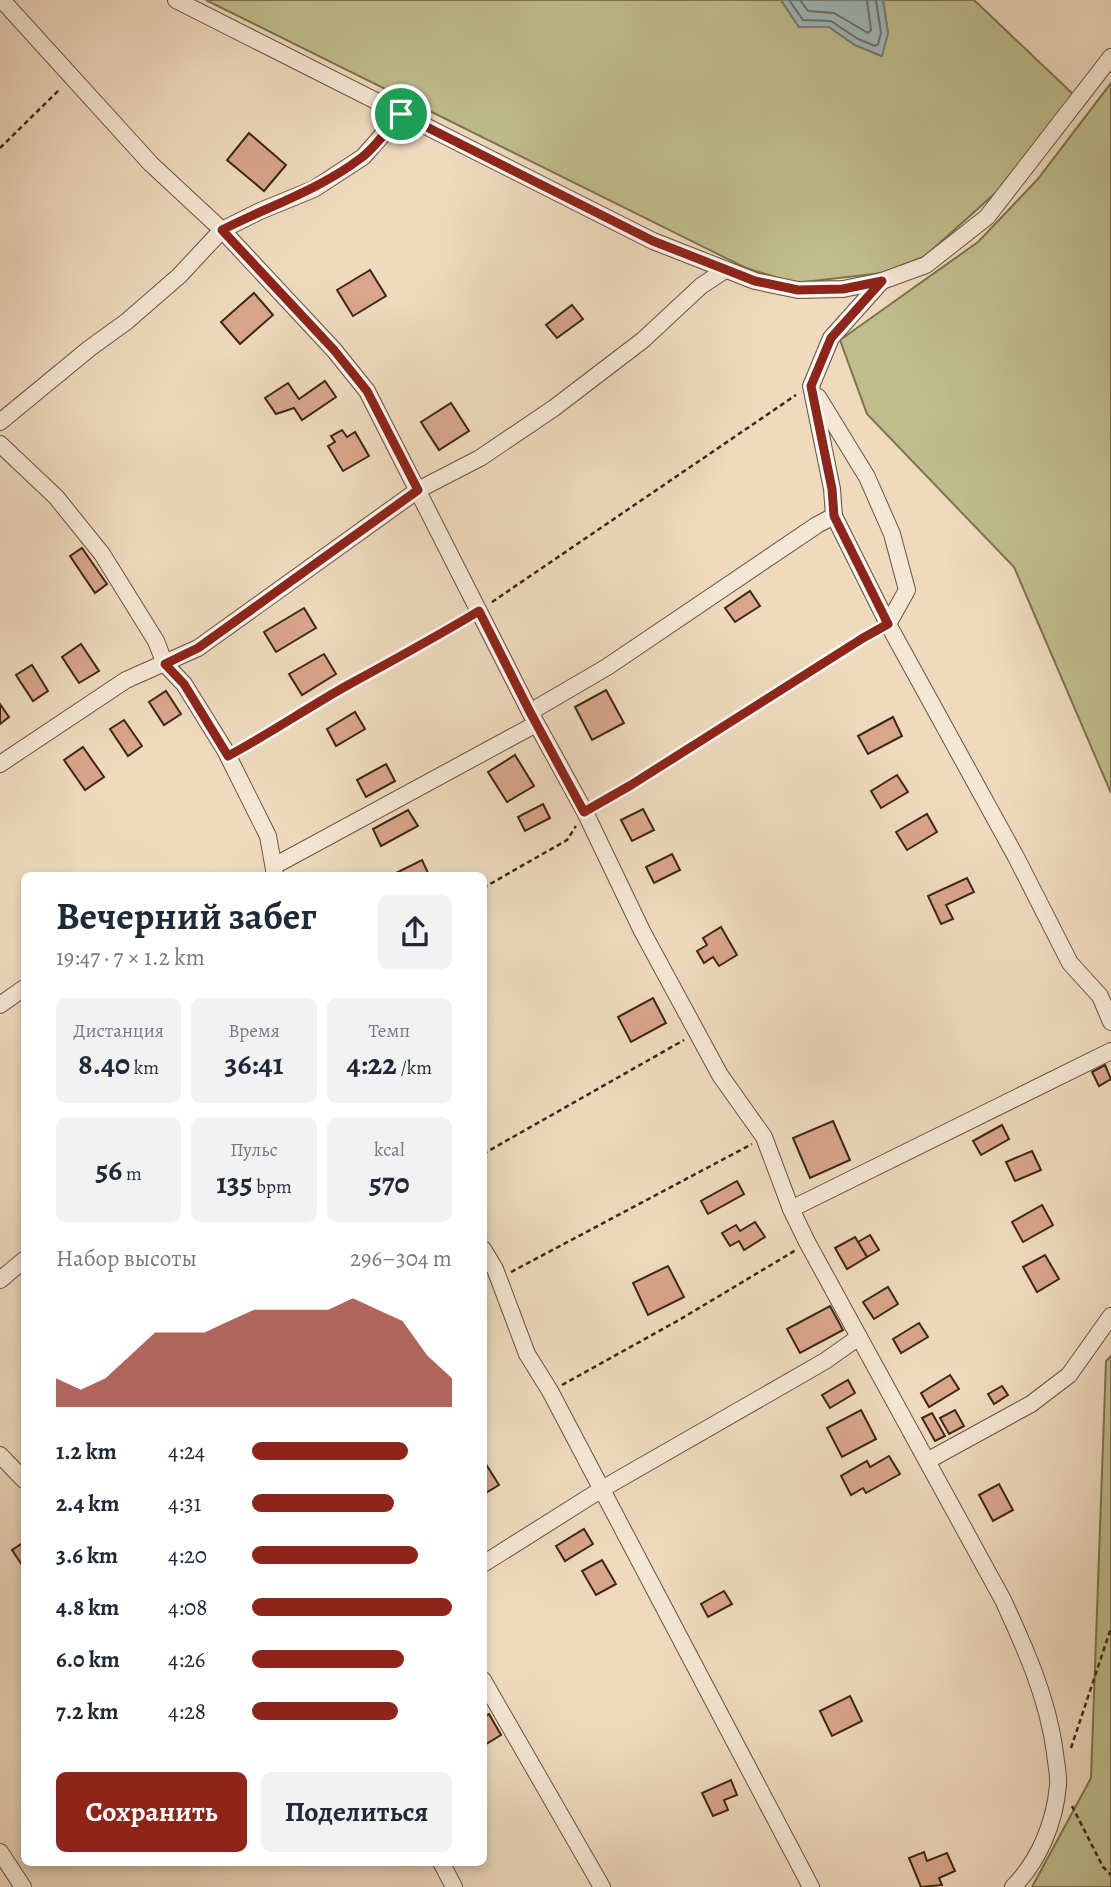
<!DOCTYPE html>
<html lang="ru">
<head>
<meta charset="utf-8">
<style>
	:root { --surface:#fff; --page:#f2f2f3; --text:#1f2937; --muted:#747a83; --accent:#8f2418 }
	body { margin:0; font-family:Alegreya,serif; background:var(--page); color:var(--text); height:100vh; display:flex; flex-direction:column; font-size:26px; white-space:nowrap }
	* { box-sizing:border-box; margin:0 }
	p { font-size:23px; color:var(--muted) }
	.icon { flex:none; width:38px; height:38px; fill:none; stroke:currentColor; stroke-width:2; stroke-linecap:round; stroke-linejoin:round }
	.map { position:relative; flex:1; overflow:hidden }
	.drawer { position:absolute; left:21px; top:872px; width:466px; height:994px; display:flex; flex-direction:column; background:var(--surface); border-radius:10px; box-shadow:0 4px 10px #0003 }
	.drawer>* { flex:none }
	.pin { position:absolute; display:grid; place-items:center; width:60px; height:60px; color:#fff; margin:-30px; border:4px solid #fff; border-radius:50%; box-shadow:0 2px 7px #0007 }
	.round { display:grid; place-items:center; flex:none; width:74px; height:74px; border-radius:10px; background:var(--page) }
	.summary { display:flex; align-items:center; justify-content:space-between; height:119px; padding:0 35px }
	h1 { font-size:38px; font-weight:700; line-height:52px }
	.stats { display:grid; grid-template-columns:repeat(3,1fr); gap:10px; height:119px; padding:7px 35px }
	.stats div { display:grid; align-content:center; border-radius:10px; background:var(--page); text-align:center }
	.stats b { font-size:30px; font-weight:700 }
	.stats small { font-size:19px; font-weight:400 }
	.stats p { font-size:19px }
	.chart { height:196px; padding:14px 35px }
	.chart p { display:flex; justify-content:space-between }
	.chart svg { width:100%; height:126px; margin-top:7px; fill:var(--accent); opacity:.7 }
	.primary-button { display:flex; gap:14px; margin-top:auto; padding:14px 35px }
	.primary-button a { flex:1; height:80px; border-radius:10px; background:var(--accent); color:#fff; font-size:28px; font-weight:700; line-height:80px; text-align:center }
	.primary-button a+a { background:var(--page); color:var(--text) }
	ul { padding:0 35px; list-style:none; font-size:23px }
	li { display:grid; grid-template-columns:112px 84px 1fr; align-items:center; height:52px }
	li i { height:18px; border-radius:9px; background:var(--accent) }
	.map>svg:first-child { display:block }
	.green { fill:#c0bd8d; stroke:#7e7251; stroke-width:2 }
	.water { fill:#9fb8bc; stroke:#777e79; stroke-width:2 }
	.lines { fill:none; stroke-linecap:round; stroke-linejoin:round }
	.shore { stroke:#6d7068; stroke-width:2 }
	.building { fill:#d9a58b; stroke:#3b2815; stroke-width:2 }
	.minor-casing { stroke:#68543f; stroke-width:18 }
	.path { stroke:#3b2815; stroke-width:2.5; stroke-dasharray:5 3.5; stroke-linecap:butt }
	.minor { stroke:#f5e7d5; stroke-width:16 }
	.route-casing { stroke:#fff; stroke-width:14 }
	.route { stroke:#8f2418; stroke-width:9 }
</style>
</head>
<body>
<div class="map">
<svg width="1111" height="1887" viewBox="0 0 1111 1887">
	<rect width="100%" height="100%" fill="#efdabe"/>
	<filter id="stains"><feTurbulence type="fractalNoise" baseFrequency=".00286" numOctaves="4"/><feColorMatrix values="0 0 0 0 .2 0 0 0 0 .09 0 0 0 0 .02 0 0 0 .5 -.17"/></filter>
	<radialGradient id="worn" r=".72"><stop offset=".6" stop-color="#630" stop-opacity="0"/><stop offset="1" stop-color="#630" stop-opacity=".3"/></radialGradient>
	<g class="green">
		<path d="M206,0H781L799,27H829L855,45L881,56L888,33L883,0H974L1073,94L1001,188L924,257L882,273L795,283L746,268Z"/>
		<path d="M1111,83V793L1014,567L867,414L840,340L978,242L1037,180Z"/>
		<path d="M1111,1356V1887H1032L1091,1778L1106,1361Z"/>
	</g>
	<path class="water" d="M781,0H883L888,33L882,56L855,45L829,27H799Z"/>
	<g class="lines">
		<g class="shore">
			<path d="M789,0L803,20L831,21L858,39L875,46L878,44L881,33L876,0"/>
			<path d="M800,0L808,11L834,13L868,33L871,30L867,0"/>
		</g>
	</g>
	<g class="building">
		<path d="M249,133L286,165L264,191L227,160Z"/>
		<path d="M370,270L386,296L353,316L337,290Z"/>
		<path d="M254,293L273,315L240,344L221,322Z"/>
		<path d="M572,305L583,319L557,338L546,325Z"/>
		<path d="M325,381L336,397L302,420L294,408L276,414L265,398L288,383L299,399Z"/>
		<path d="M451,403L469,431L439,450L421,422Z"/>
		<path d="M342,430L347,437L355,432L369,456L343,471L328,446L335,442L331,436Z"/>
		<path d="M82,548L107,584L95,593L70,556Z"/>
		<path d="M750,591L760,606L735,622L725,608Z"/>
		<path d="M304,608L316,628L276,652L264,632Z"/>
		<path d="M81,644L99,671L79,683L62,657Z"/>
		<path d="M324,654L336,674L302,695L289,674Z"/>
		<path d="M32,665L48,691L33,701L16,675Z"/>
		<path d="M606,690L624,723L592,740L575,707Z"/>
		<path d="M166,691L181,714L164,725L149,702Z"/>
		<path d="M0,704L9,717L0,724Z"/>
		<path d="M355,712L365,729L336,746L327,729Z"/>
		<path d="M893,717L902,736L868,754L858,736Z"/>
		<path d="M124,720L142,746L128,756L110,729Z"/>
		<path d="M83,747L104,777L85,790L64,760Z"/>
		<path d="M515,755L534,786L507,802L488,772Z"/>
		<path d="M386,764L395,781L366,797L357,780Z"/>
		<path d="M897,775L908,792L881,808L871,791Z"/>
		<path d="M543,804L550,818L525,831L518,817Z"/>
		<path d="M643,809L654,830L632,841L621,820Z"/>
		<path d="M408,810L418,826L381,846L373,829Z"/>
		<path d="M927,814L937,832L907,850L896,832Z"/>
		<path d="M672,854L680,870L654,883L646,867Z"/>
		<path d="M422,860L429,875H397L396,873Z"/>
		<path d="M967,878L974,892L946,905L953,919L941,924L928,896Z"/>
		<path d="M721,927L737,955L719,966L713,957L704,963L697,951L707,945L703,938Z"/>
		<path d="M653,998L666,1023L631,1042L618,1017Z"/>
		<path d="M1105,1065L1111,1079L1099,1086L1092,1072Z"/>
		<path d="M833,1121L850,1160L810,1178L793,1138Z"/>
		<path d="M1002,1125L1009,1139L981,1155L973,1141Z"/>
		<path d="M1032,1151L1041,1170L1015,1181L1006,1162Z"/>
		<path d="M737,1181L744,1194L708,1214L701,1201Z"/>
		<path d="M1042,1205L1053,1225L1023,1242L1012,1222Z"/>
		<path d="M755,1222L765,1237L744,1250L739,1241L730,1246L722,1233L736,1225L740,1231Z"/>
		<path d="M870,1235L879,1250L867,1257L858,1242Z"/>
		<path d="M855,1237L867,1257L847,1269L835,1248Z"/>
		<path d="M1045,1255L1059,1279L1037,1292L1023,1267Z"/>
		<path d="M668,1266L684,1297L648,1315L633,1283Z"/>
		<path d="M888,1287L898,1304L874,1319L863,1302Z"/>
		<path d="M830,1306L843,1330L800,1353L787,1329Z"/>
		<path d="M919,1323L928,1337L901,1353L893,1339Z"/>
		<path d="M950,1375L959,1389L929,1407L921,1393Z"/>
		<path d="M848,1380L855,1393L830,1408L822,1395Z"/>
		<path d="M1002,1386L1008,1395L994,1404L988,1394Z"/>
		<path d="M861,1410L876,1439L842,1457L827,1428Z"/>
		<path d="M955,1410L964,1426L949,1434L940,1418Z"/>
		<path d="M932,1413L945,1436L935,1441L922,1418Z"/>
		<path d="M889,1456L900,1474L866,1493L863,1488L851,1495L841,1476L867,1461L870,1467Z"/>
		<path d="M484,1461L499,1485L484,1494L483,1462Z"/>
		<path d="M999,1484L1013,1510L993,1521L979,1495Z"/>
		<path d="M584,1529L593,1544L565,1561L556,1546Z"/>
		<path d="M24,1542V1564L22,1565L12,1550Z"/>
		<path d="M602,1560L616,1584L596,1595L582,1571Z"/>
		<path d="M724,1591L732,1604L708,1617L701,1604Z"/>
		<path d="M850,1696L862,1721L832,1736L820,1711Z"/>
		<path d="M489,1714L501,1735L483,1746V1717Z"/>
		<path d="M731,1780L737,1795L724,1800L728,1810L713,1816L702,1793Z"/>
		<path d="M924,1852L927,1861L947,1853L955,1871L939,1878L942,1885L921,1887L909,1858Z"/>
	</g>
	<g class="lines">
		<defs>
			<g id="minor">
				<path d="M2,0L151,164L222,230L334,350L367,391L530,712L585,812L642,931L720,1075L764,1137L791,1209L807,1242L1003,1600C1026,1650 1048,1699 1055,1753C1056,1764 1059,1775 1058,1785C1055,1822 1039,1861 1013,1887"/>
				<path d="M176,0L653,241L755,281L798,290L843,289L882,281L926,265L987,217L1111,57"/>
				<path d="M882,281L831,338L811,386L832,489L834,516L888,624L1016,857L1070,963L1100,996L1111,1022"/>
				<path d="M818,397L867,477L892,534L907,590L888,624"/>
				<path d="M0,422L90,348L126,322L179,276L222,230L260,211L314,189L363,157L401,114"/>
				<path d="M0,444L56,497L102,554L156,641L165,664L184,684L225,750L268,836L275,875"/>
				<path d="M530,712L607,667L817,525L834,516"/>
				<path d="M0,764L126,680L198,648L418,490L480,458L554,408L643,340L701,286L725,270"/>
				<path d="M274,866L536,724"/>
				<path d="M0,1005L24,988"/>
				<path d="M791,1209L1111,1051"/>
				<path d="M483,1249L495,1269L527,1354L550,1391L811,1887"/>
				<path d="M0,1280L24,1260"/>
				<path d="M0,1455L24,1480"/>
				<path d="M927,1461L1031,1404L1069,1375L1111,1316"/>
				<path d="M483,1564L602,1489L825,1361L859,1337"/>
				<path d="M483,1680L602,1887"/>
				<path d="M0,1852L23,1887"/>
				<path d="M441,1862L454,1887"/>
			</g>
		</defs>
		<use href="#minor" class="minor-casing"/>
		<g class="path">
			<path d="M0,148L60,89"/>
			<path d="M492,602L796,395"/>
			<path d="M241,749L466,619"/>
			<path d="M597,805L876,631"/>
			<path d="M483,888L567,840L576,826"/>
			<path d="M483,1154L684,1040"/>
			<path d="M511,1272L752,1144"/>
			<path d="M562,1385L679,1320L796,1250"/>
			<path d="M1071,1748L1111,1628"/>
			<path d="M1072,1806L1103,1867L1111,1875"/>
		</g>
		<use href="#minor" class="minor"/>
	</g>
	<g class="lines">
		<defs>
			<path id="route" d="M401,114L653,241L755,281L798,290L843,289L882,281L831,338L811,386L832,489L834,516L888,624L863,638L631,785L584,812L530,712L479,611C436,637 392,661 348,685C307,708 269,734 228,756L184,684L165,664L198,648L418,490L367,391L334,350L222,230C269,206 319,190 361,158C376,147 388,128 401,114Z"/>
		</defs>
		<use href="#route" class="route-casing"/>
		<use href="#route" class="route"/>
	</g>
	<rect width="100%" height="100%" filter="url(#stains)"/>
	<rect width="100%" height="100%" fill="url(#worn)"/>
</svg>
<div class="pin" style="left:401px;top:114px;background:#1e9e55"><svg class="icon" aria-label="arrive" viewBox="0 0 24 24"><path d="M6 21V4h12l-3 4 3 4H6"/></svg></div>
<section class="drawer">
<div class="summary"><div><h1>Вечерний забег</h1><p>19:47 · 7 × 1.2 km</p></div><a class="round"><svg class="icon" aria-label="share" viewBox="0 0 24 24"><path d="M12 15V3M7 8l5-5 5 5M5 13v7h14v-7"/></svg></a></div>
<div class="stats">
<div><p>Дистанция</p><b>8.40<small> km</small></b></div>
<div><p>Время</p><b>36:41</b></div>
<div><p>Темп</p><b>4:22<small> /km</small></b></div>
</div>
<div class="stats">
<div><b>56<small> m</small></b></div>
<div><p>Пульс</p><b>135<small> bpm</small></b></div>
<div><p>kcal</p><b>570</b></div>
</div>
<div class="chart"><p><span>Набор высоты</span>296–304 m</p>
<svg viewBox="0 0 160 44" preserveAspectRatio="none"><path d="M0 44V34L10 38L20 34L30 26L40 18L50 18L60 18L70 14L80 10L90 10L100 10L110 10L120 6L130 10L140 14L150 26L160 34V44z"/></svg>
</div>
<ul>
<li><b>1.2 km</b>4:24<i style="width:78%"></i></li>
<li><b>2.4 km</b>4:31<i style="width:71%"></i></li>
<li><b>3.6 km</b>4:20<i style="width:83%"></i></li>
<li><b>4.8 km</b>4:08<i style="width:100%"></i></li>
<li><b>6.0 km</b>4:26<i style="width:76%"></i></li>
<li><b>7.2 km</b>4:28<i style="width:73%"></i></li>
</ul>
<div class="primary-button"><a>Сохранить</a><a>Поделиться</a></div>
</section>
</div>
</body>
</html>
